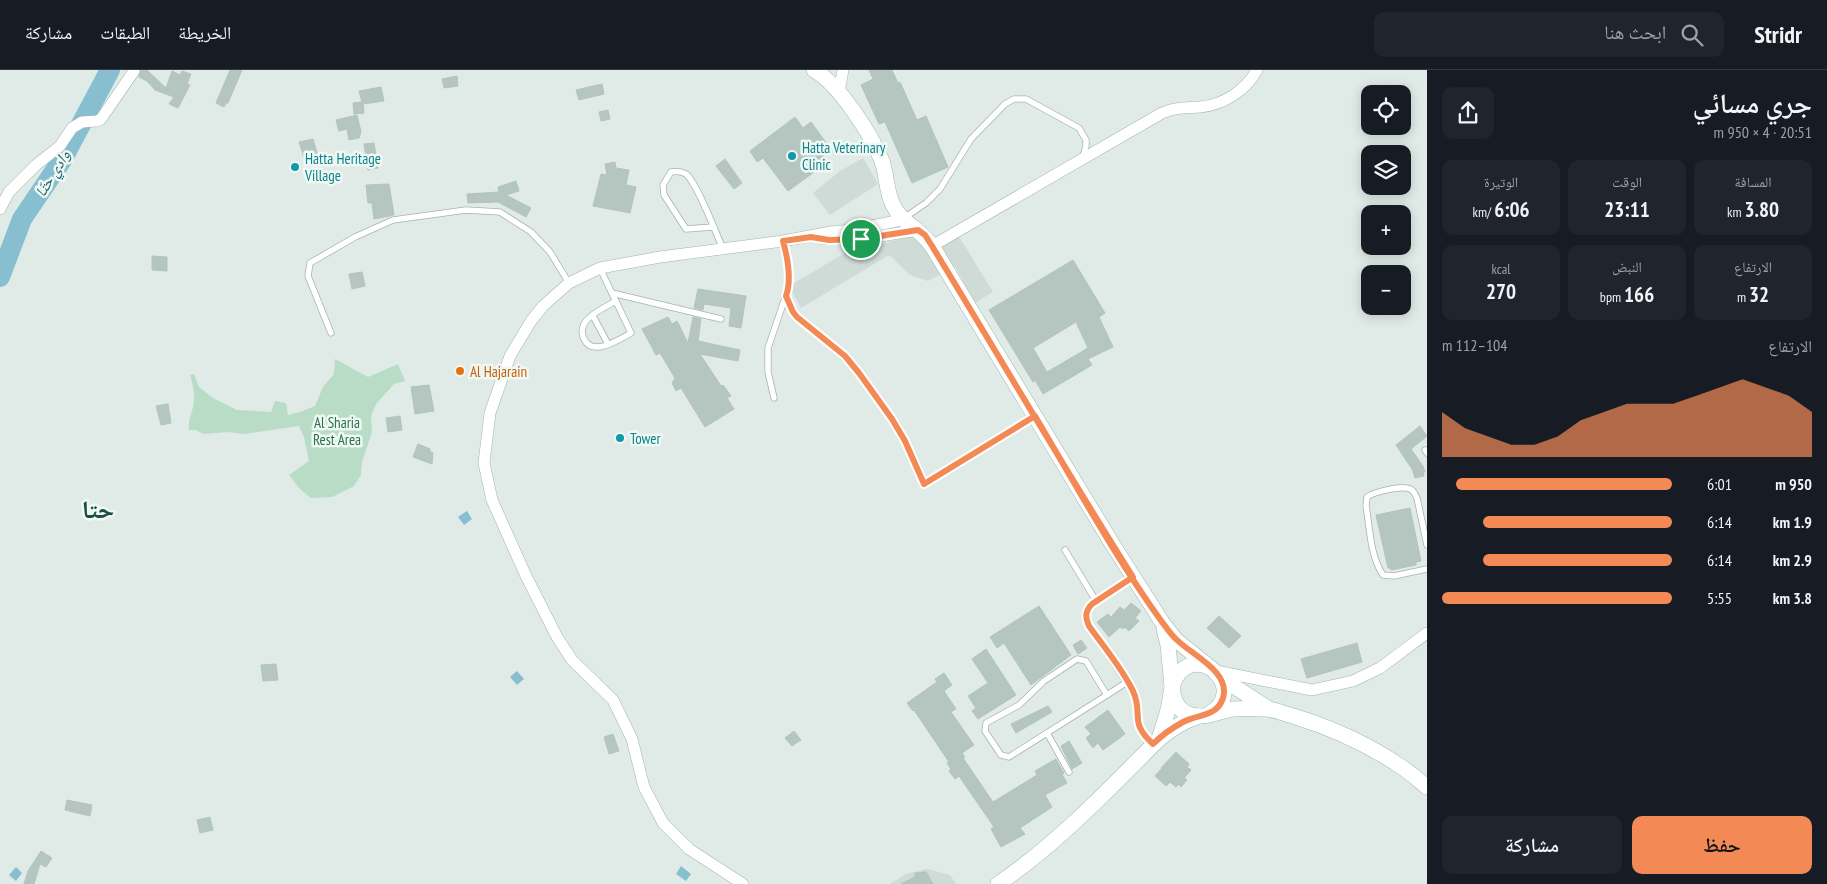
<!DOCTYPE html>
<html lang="ar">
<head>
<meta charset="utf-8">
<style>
	:root { --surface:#171b24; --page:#20242c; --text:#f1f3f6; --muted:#9ea1a6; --line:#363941; --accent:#f38a56 }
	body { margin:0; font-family:"PT Sans Narrow","Noto Naskh Arabic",sans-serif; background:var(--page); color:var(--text); direction:rtl; height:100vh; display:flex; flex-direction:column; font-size:19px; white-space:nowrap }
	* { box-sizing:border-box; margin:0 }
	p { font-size:16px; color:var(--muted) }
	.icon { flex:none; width:28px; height:28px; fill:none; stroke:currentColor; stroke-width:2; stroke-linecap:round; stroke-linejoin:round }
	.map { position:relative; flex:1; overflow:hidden; direction:ltr }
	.panel { display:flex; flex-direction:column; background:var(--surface); width:400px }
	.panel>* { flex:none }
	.tools { position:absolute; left:1361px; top:15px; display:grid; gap:10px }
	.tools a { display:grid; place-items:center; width:50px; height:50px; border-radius:10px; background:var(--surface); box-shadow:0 2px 12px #0003; font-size:25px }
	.pin { position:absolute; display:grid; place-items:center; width:42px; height:42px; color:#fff; margin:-21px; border:2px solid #fff; border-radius:50%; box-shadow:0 1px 5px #0007 }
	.round { display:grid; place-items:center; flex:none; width:52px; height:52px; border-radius:10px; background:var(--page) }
	.headline { display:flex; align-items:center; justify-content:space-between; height:85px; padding:0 15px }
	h1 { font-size:28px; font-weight:600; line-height:38px }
	.figures { display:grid; grid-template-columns:repeat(3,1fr); gap:8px; height:85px; padding:5px 15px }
	.figures div { display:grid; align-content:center; border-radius:10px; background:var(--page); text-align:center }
	.figures b { font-size:21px; font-weight:600 }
	.figures small { font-size:14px; font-weight:400 }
	.figures p { font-size:14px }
	.chart { height:140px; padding:10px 15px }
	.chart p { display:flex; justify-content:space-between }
	.chart svg { width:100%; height:90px; margin-top:5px; fill:var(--accent); opacity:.7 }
	.cta { display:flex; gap:10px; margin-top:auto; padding:10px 15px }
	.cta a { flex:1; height:58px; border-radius:10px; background:var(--accent); color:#111; font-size:20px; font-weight:600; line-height:58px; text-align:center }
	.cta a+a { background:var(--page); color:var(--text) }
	ul { padding:0 15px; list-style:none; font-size:16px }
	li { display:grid; grid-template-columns:80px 60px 1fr; align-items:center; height:38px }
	li i { height:12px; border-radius:6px; background:var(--accent) }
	header { display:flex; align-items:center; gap:30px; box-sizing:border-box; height:70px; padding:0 25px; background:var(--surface); border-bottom:1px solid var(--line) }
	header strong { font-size:24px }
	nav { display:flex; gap:28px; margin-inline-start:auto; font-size:18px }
	.search { width:350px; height:45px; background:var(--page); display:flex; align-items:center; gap:12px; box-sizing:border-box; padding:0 18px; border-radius:10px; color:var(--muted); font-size:19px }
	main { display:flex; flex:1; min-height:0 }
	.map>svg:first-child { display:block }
	.built { fill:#cedbd6 }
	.green { fill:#b8dcc5 }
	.water { fill:#87bfd1 }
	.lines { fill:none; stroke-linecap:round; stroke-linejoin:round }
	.river { stroke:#87bfd1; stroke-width:20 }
	.building { fill:#b5c6c0; stroke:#b2c4be; fill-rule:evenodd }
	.lane-casing { stroke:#a3b3ae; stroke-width:7 }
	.street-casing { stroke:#a3b3ae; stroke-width:12 }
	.secondary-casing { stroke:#9eb7b0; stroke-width:16 }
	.lane { stroke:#fff; stroke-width:5.5 }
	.street { stroke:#fff; stroke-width:11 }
	.secondary { stroke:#fff; stroke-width:15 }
	.route-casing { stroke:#fff; stroke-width:10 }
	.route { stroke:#f38a56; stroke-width:6 }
	.culture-dot { fill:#0f9aa8; stroke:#f0f8f4; stroke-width:2 }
	.food-dot { fill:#e8710a; stroke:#f0f8f4; stroke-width:2 }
	.labels { text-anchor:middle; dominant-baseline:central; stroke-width:5; stroke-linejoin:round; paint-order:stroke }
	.culture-label { font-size:15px; fill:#0d838f; stroke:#f0f8f4; text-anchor:start }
	.food-label { font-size:15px; fill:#c56008; stroke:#f0f8f4; text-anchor:start }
	.park-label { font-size:15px; fill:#2b724c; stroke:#f0f8f4 }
	.water-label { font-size:16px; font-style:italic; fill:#1b5f77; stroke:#f0f8f4 }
	.town-label { font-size:25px; font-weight:bold; fill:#1c4d46; stroke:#f0f8f4 }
</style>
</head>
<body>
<header>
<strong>Stridr</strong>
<div class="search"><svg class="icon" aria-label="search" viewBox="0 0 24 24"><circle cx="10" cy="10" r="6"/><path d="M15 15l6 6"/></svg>ابحث هنا</div>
<nav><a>الخريطة</a><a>الطبقات</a><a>مشاركة</a></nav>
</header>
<main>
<section class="panel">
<div class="headline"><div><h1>جري مسائي</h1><p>20:51 · 4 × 950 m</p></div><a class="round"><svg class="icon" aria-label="share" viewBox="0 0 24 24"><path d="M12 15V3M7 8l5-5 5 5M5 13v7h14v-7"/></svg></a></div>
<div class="figures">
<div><p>المسافة</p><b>3.80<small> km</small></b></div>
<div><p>الوقت</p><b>23:11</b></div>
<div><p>الوتيرة</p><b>6:06<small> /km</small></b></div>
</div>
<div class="figures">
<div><p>الارتفاع</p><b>32<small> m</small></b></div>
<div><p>النبض</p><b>166<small> bpm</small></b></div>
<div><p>kcal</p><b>270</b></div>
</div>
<div class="chart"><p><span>الارتفاع</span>104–112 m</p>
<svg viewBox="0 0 160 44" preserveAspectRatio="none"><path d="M0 44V22L10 30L20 34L30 38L40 38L50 34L60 26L70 22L80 18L90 18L100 18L110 14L120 10L130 6L140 10L150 14L160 22V44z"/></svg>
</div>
<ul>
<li><b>950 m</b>6:01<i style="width:94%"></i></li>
<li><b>1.9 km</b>6:14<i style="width:82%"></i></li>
<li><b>2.9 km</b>6:14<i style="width:82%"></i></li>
<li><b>3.8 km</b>5:55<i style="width:100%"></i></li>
</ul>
<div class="cta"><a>حفظ</a><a>مشاركة</a></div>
</section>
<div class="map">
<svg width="1427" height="814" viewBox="0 0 1427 814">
	<rect width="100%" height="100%" fill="#e0ebe7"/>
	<g class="built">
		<path d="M863,88L878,114L830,145L813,123L840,101Z"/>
		<path d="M915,165L927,183L958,165L993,222L975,233L955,196L928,211L910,205L889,185L801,238L789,216L845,183Z"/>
		<path d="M927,799L950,805L956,814H890L906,804Z"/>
	</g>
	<path class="green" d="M335,289L368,307L398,294L405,311L394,314L376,334L371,346L372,362L362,392L361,405L354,416L332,427L311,428L299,418L289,405L309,391L304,367L299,356L244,364L228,362L203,364L196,360H189C188,352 190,349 192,341C196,328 194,317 190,305L194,304L199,317L213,328L237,340L271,342L275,331L286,333L288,345L300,342L315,336L323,317L334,304Z"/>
	<g class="water">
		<path d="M467,441L472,449L464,455L458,447Z"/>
		<path d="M517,601L524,609L517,615L510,607Z"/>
		<path d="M681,796L691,804L686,811L676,804Z"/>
		<path d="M16,797L22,803L16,811L9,805Z"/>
	</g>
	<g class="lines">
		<path class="river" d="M0,207L22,149L62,90L110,0"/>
	</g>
	<g class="building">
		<path d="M141,0H147L166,18L172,1L180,5L182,1L191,4L187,14L190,15L178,38L169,34L174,27L155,20L147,11L139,7Z"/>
		<path d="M230,0H242L228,33H226L224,37L216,33Z"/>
		<path d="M869,0H892L898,13L900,12L917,50L926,46L948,97L912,113L885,52L879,54L861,15L873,9Z"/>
		<path d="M457,6L458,16L444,18L442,9Z"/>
		<path d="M602,14L604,24L579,30L576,20Z"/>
		<path d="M381,17L384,31L363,34L364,43L354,44L353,33L362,32L359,21Z"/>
		<path d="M608,40L610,49L601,51L599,42Z"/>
		<path d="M357,45L361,62L359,68L349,70L347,59L339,61L336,50Z"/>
		<path d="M795,47L803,58L811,52L830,78L822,84L828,92L788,121L763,88L757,92L750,81Z"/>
		<path d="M313,69L319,90L306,94L299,72Z"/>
		<path d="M374,73L378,98L368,100L364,74Z"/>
		<path d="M725,89L742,113L734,119L716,96Z"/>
		<path d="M615,92L616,98L629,100L626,115L636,117L630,143L593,136L601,104L607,105L605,94Z"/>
		<path d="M516,111L519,121L506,125L531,138L526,147L498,132L468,133L467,124L499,122L498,117Z"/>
		<path d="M389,114L394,145L374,149L372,133H368L366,115Z"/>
		<path d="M152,186L167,187V201L152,200Z"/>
		<path d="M1073,190L1105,243L1099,247L1113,277L1088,289L1092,295L1043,324L1035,310L1033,312L989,240ZM1076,252L1088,278L1047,302L1033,278Z"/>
		<path d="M362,202L365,216L352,219L349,204Z"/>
		<path d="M698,219L746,226L741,258L729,256L731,238L704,234L703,240L694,238Z"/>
		<path d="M668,247L672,254L677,251L688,273L693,247L701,249L698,271L740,280L738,291L700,284L721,316L723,315L731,326L727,328L734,339L705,357L681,318L676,321L672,313L675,308L660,283L656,285L642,259Z"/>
		<path d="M429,315L434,341L415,344L411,317Z"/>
		<path d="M168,334L171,353L161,355L156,336Z"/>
		<path d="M400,346L402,360L388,362L386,348Z"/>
		<path d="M1420,356L1427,366L1411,379L1423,396L1425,402H1423L1424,406L1415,408L1412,399L1396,375Z"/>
		<path d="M418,374L430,379V382L433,383L432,394L413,387Z"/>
		<path d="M1410,438L1421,491L1416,492V495L1391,500L1390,498H1388L1376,445Z"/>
		<path d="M1131,533L1141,541L1135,548L1139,551L1129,561L1124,557L1123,559L1120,557L1109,567L1097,552L1108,544L1111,547L1120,537L1124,540Z"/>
		<path d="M1039,536L1071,585L1031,615L1004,573L997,578L990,567Z"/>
		<path d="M1219,546L1241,566L1229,578L1207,558Z"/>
		<path d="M1081,570L1087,578L1078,584L1073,575Z"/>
		<path d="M1357,573L1362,592L1307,608L1301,589Z"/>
		<path d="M986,579L1016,625L978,649L972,641L976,638L968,626L988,613L972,589Z"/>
		<path d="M276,594L278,610L263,611L261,595Z"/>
		<path d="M944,603L952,615L944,621L956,639L951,642L974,675L962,683L965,687L963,688L993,732L1037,705L1035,701L1056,689L1064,703L1062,704L1067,713L1045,725L1052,737L1020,758L1025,764L1001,777L991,759L994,757L959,706L955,709L949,701L951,699L947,693L949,692L914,640L913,641L907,633L937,612L935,609Z"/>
		<path d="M1048,636L1052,642L1016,663L1011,654Z"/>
		<path d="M1108,640L1125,664L1103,680L1098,673L1093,678L1086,668L1091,664L1085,657Z"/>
		<path d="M794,661L801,670L792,676L785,668Z"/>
		<path d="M613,664L619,681L609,684L604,667Z"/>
		<path d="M1069,671L1082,693L1072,699L1061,676Z"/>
		<path d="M1176,682L1189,694L1187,697L1191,700L1184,708L1187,710L1181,717L1179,714L1176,717L1170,712L1166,716L1155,706L1162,698H1161Z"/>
		<path d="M67,730L92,735L90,746L65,740Z"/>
		<path d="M210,747L213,760L200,763L197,750Z"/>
		<path d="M41,781L52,788L46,797L40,794L34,814H24L28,801Z"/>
		<path d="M926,802L933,814H901L915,807V803Z"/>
	</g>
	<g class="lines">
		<defs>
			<g id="lane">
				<path d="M904,148L926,133L940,119L971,69L1005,34L1014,29H1026L1079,58L1086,70V76L1083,87"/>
				<path d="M713,157L686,159L664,125L663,115L671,102C676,101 681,101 686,104C697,113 716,163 723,179"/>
				<path d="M600,198C610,220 621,241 631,263C618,270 590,289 583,266C581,261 583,255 586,251C592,243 607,236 616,231"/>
				<path d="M612,223L721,249"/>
				<path d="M786,226L793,242L797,247L852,294L892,349L905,371L924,414L1034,347"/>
				<path d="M593,246L608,274"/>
				<path d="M331,263L308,206L310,193L355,167L393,150L466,140L500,142L531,162L550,182L569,213"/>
				<path d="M774,328L768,302V278L788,219V190L783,171"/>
				<path d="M1425,380L1427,383"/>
				<path d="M1427,475L1417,428C1415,425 1414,420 1410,419C1402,415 1374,422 1367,427L1366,436C1370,458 1370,486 1383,505L1394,506L1427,499"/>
				<path d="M1065,480L1096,531"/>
				<path d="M1133,507L1092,534L1087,539L1086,550L1133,622C1141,645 1131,653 1152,674"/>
				<path d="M1077,589L1086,591L1107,625L1009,687L1001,685L985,661L986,653L1019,635L1044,611Z"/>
				<path d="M1107,625L1127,612"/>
				<path d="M1047,663L1069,702"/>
			</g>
			<g id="street">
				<path d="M839,22L843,0"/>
				<path d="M0,139L9,122L36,95L60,76L72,58L82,52L97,51L101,49L134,1"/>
				<path d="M822,169H861L918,160"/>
				<path d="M932,176L1162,43C1176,37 1186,38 1200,37C1224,35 1246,20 1257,0"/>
				<path d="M1216,601L1312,620L1353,611L1380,598L1427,563"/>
				<path d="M743,814L689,779L663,753L644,717L632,669L613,630L572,590L557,567L526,506L492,430L484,393L490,343L510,286L531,251L543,236L569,213L600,198L660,187L783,171L831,162L852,160L902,150"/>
			</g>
			<g id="secondary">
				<path d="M814,0C839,14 871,64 882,91C887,105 886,121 893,135C902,154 920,158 932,176L1111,472L1162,552L1176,570L1212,599"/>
				<path d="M1164,559L1168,575L1172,616"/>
				<path d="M1220,605L1232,615L1269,639"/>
				<path d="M1172,616C1173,630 1178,642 1192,645C1206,649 1219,641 1233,639C1244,638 1256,639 1267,639C1276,640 1285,644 1293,646C1329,657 1369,675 1400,696C1410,702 1418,710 1427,717"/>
				<path d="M1159,669C1162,659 1166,649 1168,639C1171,629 1170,616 1177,606C1200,572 1249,620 1209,644"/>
				<path d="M998,814C1058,773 1108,720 1159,669C1171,659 1183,651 1199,646"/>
			</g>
		</defs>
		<use href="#lane" class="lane-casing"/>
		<use href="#street" class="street-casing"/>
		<use href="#secondary" class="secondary-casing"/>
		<use href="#lane" class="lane"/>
		<use href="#street" class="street"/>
		<use href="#secondary" class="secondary"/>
	</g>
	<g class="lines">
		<defs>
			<path id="route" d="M861,169L829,170L811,167L783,171C788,189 792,209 786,226L793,242L797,247L845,286L859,303L892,349L905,371L924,414L1035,346C1076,415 1115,487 1162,552C1167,558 1171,565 1177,570C1192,585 1231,602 1223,628C1217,647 1198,644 1183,652C1172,658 1162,665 1153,674C1128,651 1144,645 1133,621C1122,598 1104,577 1089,556C1085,547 1085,541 1092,534L1133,507C1064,398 999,286 932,176L925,165L918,160L861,169"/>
		</defs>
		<use href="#route" class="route-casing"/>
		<use href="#route" class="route"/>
	</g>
	<g class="culture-dot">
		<circle cx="792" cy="86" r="5"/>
		<circle cx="295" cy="97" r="5"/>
		<circle cx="620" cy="368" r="5"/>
	</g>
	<circle class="food-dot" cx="460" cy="301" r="5"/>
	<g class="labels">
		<g class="culture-label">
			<text x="802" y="77">Hatta Veterinary<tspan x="802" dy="17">Clinic</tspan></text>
			<text x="305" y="88">Hatta Heritage<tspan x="305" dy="17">Village</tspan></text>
			<text x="630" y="368">Tower</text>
		</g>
		<g class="food-label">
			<text x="470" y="301">Al Hajarain</text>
		</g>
		<g class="park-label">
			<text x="337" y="352">Al Sharia<tspan x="337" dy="17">Rest Area</tspan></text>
		</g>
		<g class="water-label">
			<text transform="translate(52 103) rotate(-58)">وادي حتّا</text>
		</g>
		<g class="town-label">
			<text x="98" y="439">حتا</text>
		</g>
	</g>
</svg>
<div class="tools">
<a><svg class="icon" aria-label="locate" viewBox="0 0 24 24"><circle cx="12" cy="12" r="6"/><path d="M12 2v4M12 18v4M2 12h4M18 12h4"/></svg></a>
<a><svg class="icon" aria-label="layers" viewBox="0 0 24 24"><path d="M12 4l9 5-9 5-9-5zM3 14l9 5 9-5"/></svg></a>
<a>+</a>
<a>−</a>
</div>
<div class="pin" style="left:861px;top:169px;background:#1e9e55"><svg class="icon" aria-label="arrive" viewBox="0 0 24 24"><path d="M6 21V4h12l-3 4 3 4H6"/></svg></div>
</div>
</main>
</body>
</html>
